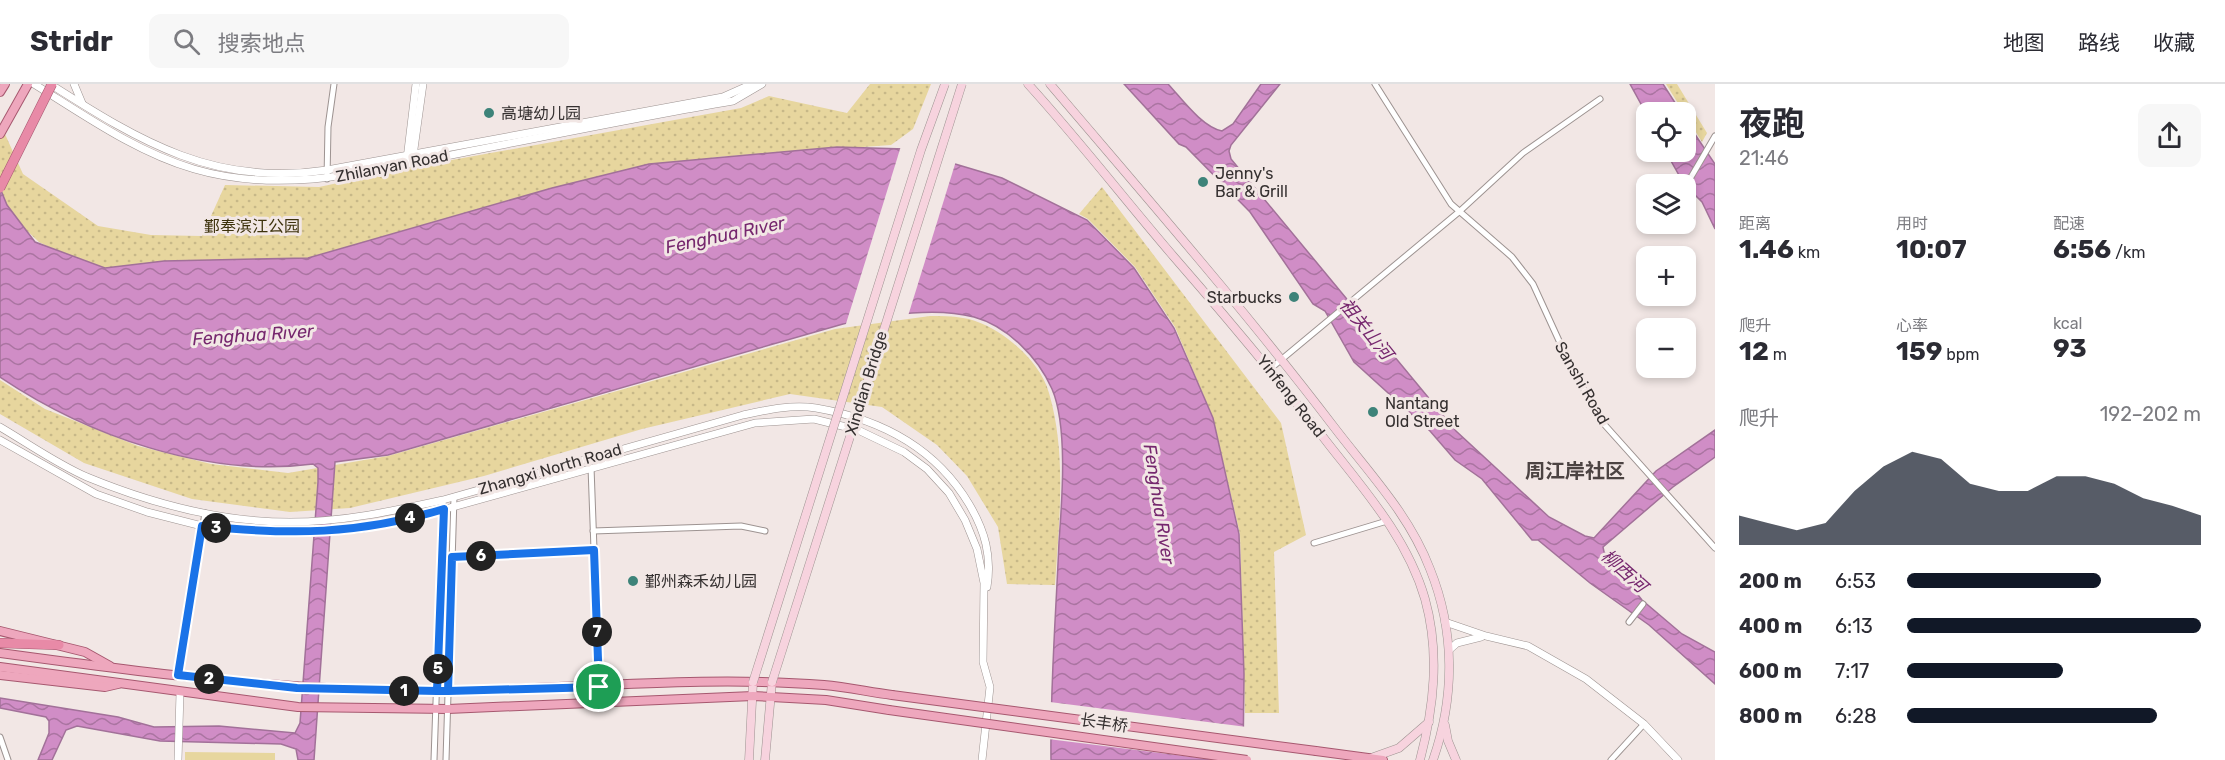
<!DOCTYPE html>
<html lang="zh">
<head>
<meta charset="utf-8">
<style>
	:root { --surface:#fff; --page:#f7f7f7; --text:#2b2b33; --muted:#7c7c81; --line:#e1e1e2; --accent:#111827 }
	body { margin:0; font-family:Rubik,"Noto Sans SC",sans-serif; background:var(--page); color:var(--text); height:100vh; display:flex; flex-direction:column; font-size:22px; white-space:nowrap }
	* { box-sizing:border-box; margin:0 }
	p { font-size:20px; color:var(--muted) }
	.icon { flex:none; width:33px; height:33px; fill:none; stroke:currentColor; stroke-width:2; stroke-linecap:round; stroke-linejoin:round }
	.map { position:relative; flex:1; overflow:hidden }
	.details { display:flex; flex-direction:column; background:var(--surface); width:510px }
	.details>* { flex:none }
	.controls { position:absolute; left:1636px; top:18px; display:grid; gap:12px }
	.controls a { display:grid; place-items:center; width:60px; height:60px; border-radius:12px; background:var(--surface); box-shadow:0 3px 9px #0003; font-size:30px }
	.pin { position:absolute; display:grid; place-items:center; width:51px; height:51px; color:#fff; margin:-26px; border:3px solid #fff; border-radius:50%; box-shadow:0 2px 6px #0007 }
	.km { position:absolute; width:30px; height:30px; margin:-15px; border-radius:50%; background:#222; color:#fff; font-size:16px; line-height:30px; text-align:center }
	.round { display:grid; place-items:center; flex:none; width:63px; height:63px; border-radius:12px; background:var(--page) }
	.summary { display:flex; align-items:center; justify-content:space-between; height:102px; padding:0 24px }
	h1 { font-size:33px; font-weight:700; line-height:45px }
	.figures { display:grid; grid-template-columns:repeat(3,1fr); gap:9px; height:102px; padding:6px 24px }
	.figures div { display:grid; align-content:center }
	.figures b { font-size:26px; font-weight:700 }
	.figures small { font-size:16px; font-weight:400 }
	.figures p { font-size:16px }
	.chart { height:168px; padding:12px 24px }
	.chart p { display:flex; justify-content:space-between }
	.chart svg { width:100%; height:108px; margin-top:6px; fill:var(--accent); opacity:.7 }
	ul { padding:0 24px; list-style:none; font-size:20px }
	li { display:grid; grid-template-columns:96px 72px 1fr; align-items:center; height:45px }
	li i { height:15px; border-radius:8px; background:var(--accent) }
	header { display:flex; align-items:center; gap:36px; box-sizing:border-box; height:84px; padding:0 30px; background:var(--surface); border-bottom:2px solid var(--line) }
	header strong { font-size:28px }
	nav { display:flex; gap:33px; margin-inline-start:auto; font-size:21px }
	.search { width:420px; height:54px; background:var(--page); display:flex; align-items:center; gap:15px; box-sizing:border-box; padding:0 21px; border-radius:12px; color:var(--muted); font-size:22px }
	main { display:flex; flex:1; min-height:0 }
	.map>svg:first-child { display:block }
	.park { fill:url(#park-dots) }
	.pitch { fill:#e7d69e }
	.water { fill:url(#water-waves); stroke:#a27199; stroke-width:1.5 }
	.pier { fill:#f2e7e5 }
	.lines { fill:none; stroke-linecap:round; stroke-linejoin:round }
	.minor-casing { stroke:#9d9391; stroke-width:7 }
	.tertiary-casing { stroke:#9d9391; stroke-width:8 }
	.secondary-casing { stroke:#9d9391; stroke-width:9 }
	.primary-casing { stroke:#a6586f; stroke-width:10 }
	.trunk-casing { stroke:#a6586f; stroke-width:10 }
	.minor { stroke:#fff; stroke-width:5 }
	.tertiary { stroke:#fff; stroke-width:7 }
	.secondary { stroke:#f7d3de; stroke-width:8 }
	.primary { stroke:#eea7bd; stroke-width:8 }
	.trunk { stroke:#e88aa7; stroke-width:9 }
	.secondary-bridge-casing { stroke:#9d9391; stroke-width:9; stroke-linecap:butt }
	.primary-bridge-casing { stroke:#a6586f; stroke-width:10; stroke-linecap:butt }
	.trunk-bridge-casing { stroke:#a6586f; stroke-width:10; stroke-linecap:butt }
	.secondary-bridge { stroke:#f7d3de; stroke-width:8 }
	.primary-bridge { stroke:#eea7bd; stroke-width:8 }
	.trunk-bridge { stroke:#e88aa7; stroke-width:9 }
	.route-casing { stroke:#fff; stroke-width:12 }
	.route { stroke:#1a73e8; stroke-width:8 }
	.poi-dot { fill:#3d8379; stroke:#f2e7e5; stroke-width:2 }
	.labels { text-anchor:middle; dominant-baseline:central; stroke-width:6; stroke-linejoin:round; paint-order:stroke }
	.poi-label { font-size:16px; fill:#353030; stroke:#f2e7e5; text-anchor:start }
	.street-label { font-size:16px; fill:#353030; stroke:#f2e7e5 }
	.park-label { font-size:16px; fill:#3d320c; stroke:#f2e7e5 }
	.water-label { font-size:18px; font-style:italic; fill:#76276e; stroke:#f2e7e5 }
	.quarter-label { font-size:20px; font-weight:bold; fill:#4c4342; stroke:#f2e7e5 }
</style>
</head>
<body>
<header>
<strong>Stridr</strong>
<div class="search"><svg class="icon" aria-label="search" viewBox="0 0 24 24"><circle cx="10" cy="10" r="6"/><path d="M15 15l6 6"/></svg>搜索地点</div>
<nav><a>地图</a><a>路线</a><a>收藏</a></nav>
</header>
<main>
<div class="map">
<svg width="1715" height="676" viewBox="0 0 1715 676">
	<defs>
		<pattern id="park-dots" width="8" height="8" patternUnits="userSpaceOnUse" patternTransform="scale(1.5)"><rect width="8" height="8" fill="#e7d69e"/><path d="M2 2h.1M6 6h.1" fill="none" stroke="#c7b888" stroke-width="1.8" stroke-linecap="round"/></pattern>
		<pattern id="water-waves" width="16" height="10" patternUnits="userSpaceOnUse" patternTransform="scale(1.5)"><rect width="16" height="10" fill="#d08dc6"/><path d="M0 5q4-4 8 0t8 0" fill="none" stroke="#aa74a1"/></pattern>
	</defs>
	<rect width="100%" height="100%" fill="#f2e7e5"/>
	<g class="park">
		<path d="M870,0H931L913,45L891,61L717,73L621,89L343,167L268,183L123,188L81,179L39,158L8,129L0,112V39L23,90L98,142L151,151L202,152L225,101L319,103L413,83L741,24L769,12L847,29Z"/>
		<path d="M1666,0H1677L1707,49L1702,58Z"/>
		<path d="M1102,103L1281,339L1306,451L1274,468L1279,629H1245L1240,450L1213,334L1175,243L1135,183L1088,135L1079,130Z"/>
		<path d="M930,232C941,232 952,232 963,234C978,236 995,245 1008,255C1025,268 1043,287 1049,309C1067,370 1059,438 1055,501L1007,500L998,443L967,392L937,361L882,323L790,310L642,345L484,392L350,424L290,428L192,415L84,379L0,330V296L45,325L138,362L211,380L288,389L388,372L835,245Z"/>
	</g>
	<path class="pitch" d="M185,668L275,669V676H185Z"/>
	<g class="water">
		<path d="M1124,0H1168C1182,15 1202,43 1222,47L1233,40L1261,0H1280L1231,61L1229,67L1231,75L1456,347L1549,433L1585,452L1594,454L1656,387L1715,346V373L1673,403L1603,463L1604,468L1642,516L1682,550L1715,568V600L1649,541L1590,499L1538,456H1532L1482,395L1455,376L1430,347L1354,278L1325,227L1313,220L1250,128L1186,63L1179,60Z"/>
		<path d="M1630,0H1663L1681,28H1647V31Z"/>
		<path d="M1686,37L1715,80V145L1702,118L1684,100L1666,68H1686Z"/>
		<path d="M837,63L905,65L1002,94L1087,136L1134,184L1174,244L1213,334L1239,450L1244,590L1243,676H1051C1050,603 1056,530 1059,458C1062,417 1068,342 1052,305C1038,273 1007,242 974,233C931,222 885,232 843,240L388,371L335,378L314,676H298L296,665L281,660L160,657L77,642L66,646L52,676H38L49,649V637L46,633L0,624V614L118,633L154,643L219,642L295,649L300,639L318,398V384L313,380C207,394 88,352 0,293V104L7,121L35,158L105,184L164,177L308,174L552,104L649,80Z"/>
	</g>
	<g class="pier">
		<path d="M901,62L956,77L908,232L845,243Z"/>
		<path d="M1050,618L1247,643L1246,676H1216L1048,655Z"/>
	</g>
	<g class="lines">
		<defs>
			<g id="minor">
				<path d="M1375,0L1451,120L1512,173L1533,200L1572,285L1603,339L1715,464"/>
				<path d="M327,95L328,43L334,0"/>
				<path d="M1687,100L1715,52"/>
				<path d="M1270,285L1460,127L1523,69L1600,15"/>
				<path d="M591,383L599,603"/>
				<path d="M593,447L741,442L765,447"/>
				<path d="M1314,459L1387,437"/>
				<path d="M452,473L594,466"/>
				<path d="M1629,538L1643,520"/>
				<path d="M178,591L205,429"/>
				<path d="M0,653L8,676"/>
				<path d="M434,676L443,416"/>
				<path d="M446,676L454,413"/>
				<path d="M1611,676L1644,640"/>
			</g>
			<g id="tertiary">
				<path d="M34,0C84,31 136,68 194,85C286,112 379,85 471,67C558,50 645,32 733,17L762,0"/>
				<path d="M50,0C141,58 215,103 327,86L723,13L752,0"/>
				<path d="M74,0L82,19"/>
				<path d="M413,72L423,0"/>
				<path d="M407,75L416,0"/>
				<path d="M0,343C29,360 57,380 87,393C150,419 222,438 290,438C343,438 393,427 443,416L743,331C766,326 792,320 816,324C880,335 935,363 969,420C985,447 992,472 987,503"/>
				<path d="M0,356L96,410L147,428L202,442L310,449L360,445L424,431L755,339L814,335L858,346L904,368L927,385L949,409L965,436L977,465L984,499L983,578L990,603L982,676"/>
				<path d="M1445,538L1486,552L1528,562L1586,595L1644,640L1678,676"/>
				<path d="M1449,566L1457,559L1481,553"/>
				<path d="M178,676L180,609"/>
			</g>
			<g id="secondary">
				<path d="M1028,0C1079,56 1125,116 1174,173C1228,235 1280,297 1330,362C1367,409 1408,456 1425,515C1440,569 1434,623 1420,676"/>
				<path d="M1050,0C1146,113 1244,225 1334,343C1369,389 1409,430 1430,485C1455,547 1455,613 1433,676"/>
				<path d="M1445,641L1448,657L1456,676"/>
				<path d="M1371,674L1399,664L1429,638"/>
				<path d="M749,676L753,598"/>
				<path d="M765,676L772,598"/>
			</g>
			<g id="primary">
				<path d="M0,8L5,0"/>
				<path d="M0,50L28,0"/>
				<path d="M0,547L85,568L110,582"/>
				<path d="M0,569C146,589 291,608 438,607C567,606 696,591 824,601C847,603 869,608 892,611"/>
				<path d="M0,583L298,623L448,625L753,612L826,616L889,626"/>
				<path d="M0,591L105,603L118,600"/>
				<path d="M1316,667L1383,676"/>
			</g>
			<path id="trunk" d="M0,559L59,561"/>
		</defs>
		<use href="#minor" class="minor-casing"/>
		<use href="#tertiary" class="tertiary-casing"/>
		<use href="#secondary" class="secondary-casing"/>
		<use href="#primary" class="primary-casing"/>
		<use href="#trunk" class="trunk-casing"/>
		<use href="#minor" class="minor"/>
		<use href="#tertiary" class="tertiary"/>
		<use href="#secondary" class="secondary"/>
		<use href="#primary" class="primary"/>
		<use href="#trunk" class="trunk"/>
		<defs>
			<g id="secondary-bridge">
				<path d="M753,598L921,66L945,0"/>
				<path d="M772,598L962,0"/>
			</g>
			<g id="primary-bridge">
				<path d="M892,611L1316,667"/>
				<path d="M889,626L1247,676"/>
			</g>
			<path id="trunk-bridge" d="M0,104L52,0"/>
		</defs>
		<use href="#secondary-bridge" class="secondary-bridge-casing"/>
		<use href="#primary-bridge" class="primary-bridge-casing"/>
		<use href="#trunk-bridge" class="trunk-bridge-casing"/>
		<use href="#secondary-bridge" class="secondary-bridge"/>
		<use href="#primary-bridge" class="primary-bridge"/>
		<use href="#trunk-bridge" class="trunk-bridge"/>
	</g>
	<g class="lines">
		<defs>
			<path id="route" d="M599,603L448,607H437L297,604L178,591L202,442C291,451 358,451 444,425L437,607H448L452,473L594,466L599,603"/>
		</defs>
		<use href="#route" class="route-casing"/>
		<use href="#route" class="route"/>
	</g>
	<g class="poi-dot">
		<circle cx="489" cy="29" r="6"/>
		<circle cx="1203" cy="98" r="6"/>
		<circle cx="1294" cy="213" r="6"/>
		<circle cx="1373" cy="328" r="6"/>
		<circle cx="633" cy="497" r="6"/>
	</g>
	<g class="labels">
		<g class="poi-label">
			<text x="501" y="29">高塘幼儿园</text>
			<text x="1215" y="89">Jenny's<tspan x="1215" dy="18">Bar &amp; Grill</tspan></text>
			<text x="1282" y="213" text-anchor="end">Starbucks</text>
			<text x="1385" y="319">Nantang<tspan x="1385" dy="18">Old Street</tspan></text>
			<text x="645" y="497">鄞州森禾幼儿园</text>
		</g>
		<g class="street-label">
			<text transform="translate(392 82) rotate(-11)">Zhilanyan Road</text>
			<text transform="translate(866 299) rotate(-73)">Xindian Bridge</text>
			<text transform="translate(1582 299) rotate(60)">Sanshi Road</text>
			<text transform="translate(1291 312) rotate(52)">Yinfeng Road</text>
			<text transform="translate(550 385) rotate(-16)">Zhangxi North Road</text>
			<text transform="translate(1104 639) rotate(8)">长丰桥</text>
		</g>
		<g class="park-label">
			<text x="252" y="142">鄞奉滨江公园</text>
		</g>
		<g class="water-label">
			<text transform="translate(725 151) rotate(-12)">Fenghua Rıver</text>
			<text transform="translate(1366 245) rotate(51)">祖关山河</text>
			<text transform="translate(253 251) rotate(-4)">Fenghua Rıver</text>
			<text transform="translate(1159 420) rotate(81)">Fenghua Rıver</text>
			<text transform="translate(1624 487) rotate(42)">柳西河</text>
		</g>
		<g class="quarter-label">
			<text x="1575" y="387">周江岸社区</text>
		</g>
	</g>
</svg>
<div class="controls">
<a><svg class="icon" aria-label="locate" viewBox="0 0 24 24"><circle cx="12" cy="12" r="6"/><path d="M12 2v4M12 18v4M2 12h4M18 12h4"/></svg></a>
<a><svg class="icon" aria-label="layers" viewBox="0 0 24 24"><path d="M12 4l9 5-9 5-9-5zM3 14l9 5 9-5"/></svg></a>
<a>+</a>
<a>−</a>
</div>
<div class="pin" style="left:599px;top:603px;background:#1e9e55"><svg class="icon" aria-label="arrive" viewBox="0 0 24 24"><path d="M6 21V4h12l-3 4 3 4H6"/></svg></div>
<b class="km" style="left:404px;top:607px">1</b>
<b class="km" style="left:209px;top:595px">2</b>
<b class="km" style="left:216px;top:444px">3</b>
<b class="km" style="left:410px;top:434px">4</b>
<b class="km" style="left:438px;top:585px">5</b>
<b class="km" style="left:481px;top:472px">6</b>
<b class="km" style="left:597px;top:548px">7</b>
</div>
<section class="details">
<div class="summary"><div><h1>夜跑</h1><p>21:46</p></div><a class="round"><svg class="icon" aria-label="share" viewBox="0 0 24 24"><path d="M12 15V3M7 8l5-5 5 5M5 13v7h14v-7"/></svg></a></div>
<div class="figures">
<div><p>距离</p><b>1.46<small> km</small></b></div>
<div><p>用时</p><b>10:07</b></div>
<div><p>配速</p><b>6:56<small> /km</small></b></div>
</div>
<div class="figures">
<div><p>爬升</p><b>12<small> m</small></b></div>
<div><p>心率</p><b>159<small> bpm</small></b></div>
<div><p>kcal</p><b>93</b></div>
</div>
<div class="chart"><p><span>爬升</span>192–202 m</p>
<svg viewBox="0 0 160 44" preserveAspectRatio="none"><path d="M0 44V32L10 35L20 38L30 35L40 22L50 12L60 6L70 9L80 19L90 22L100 22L110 16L120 16L130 19L140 25L150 28L160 32V44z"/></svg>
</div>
<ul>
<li><b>200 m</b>6:53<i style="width:66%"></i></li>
<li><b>400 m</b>6:13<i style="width:100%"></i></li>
<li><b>600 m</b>7:17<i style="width:53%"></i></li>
<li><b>800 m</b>6:28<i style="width:85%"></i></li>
</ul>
</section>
</main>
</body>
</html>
